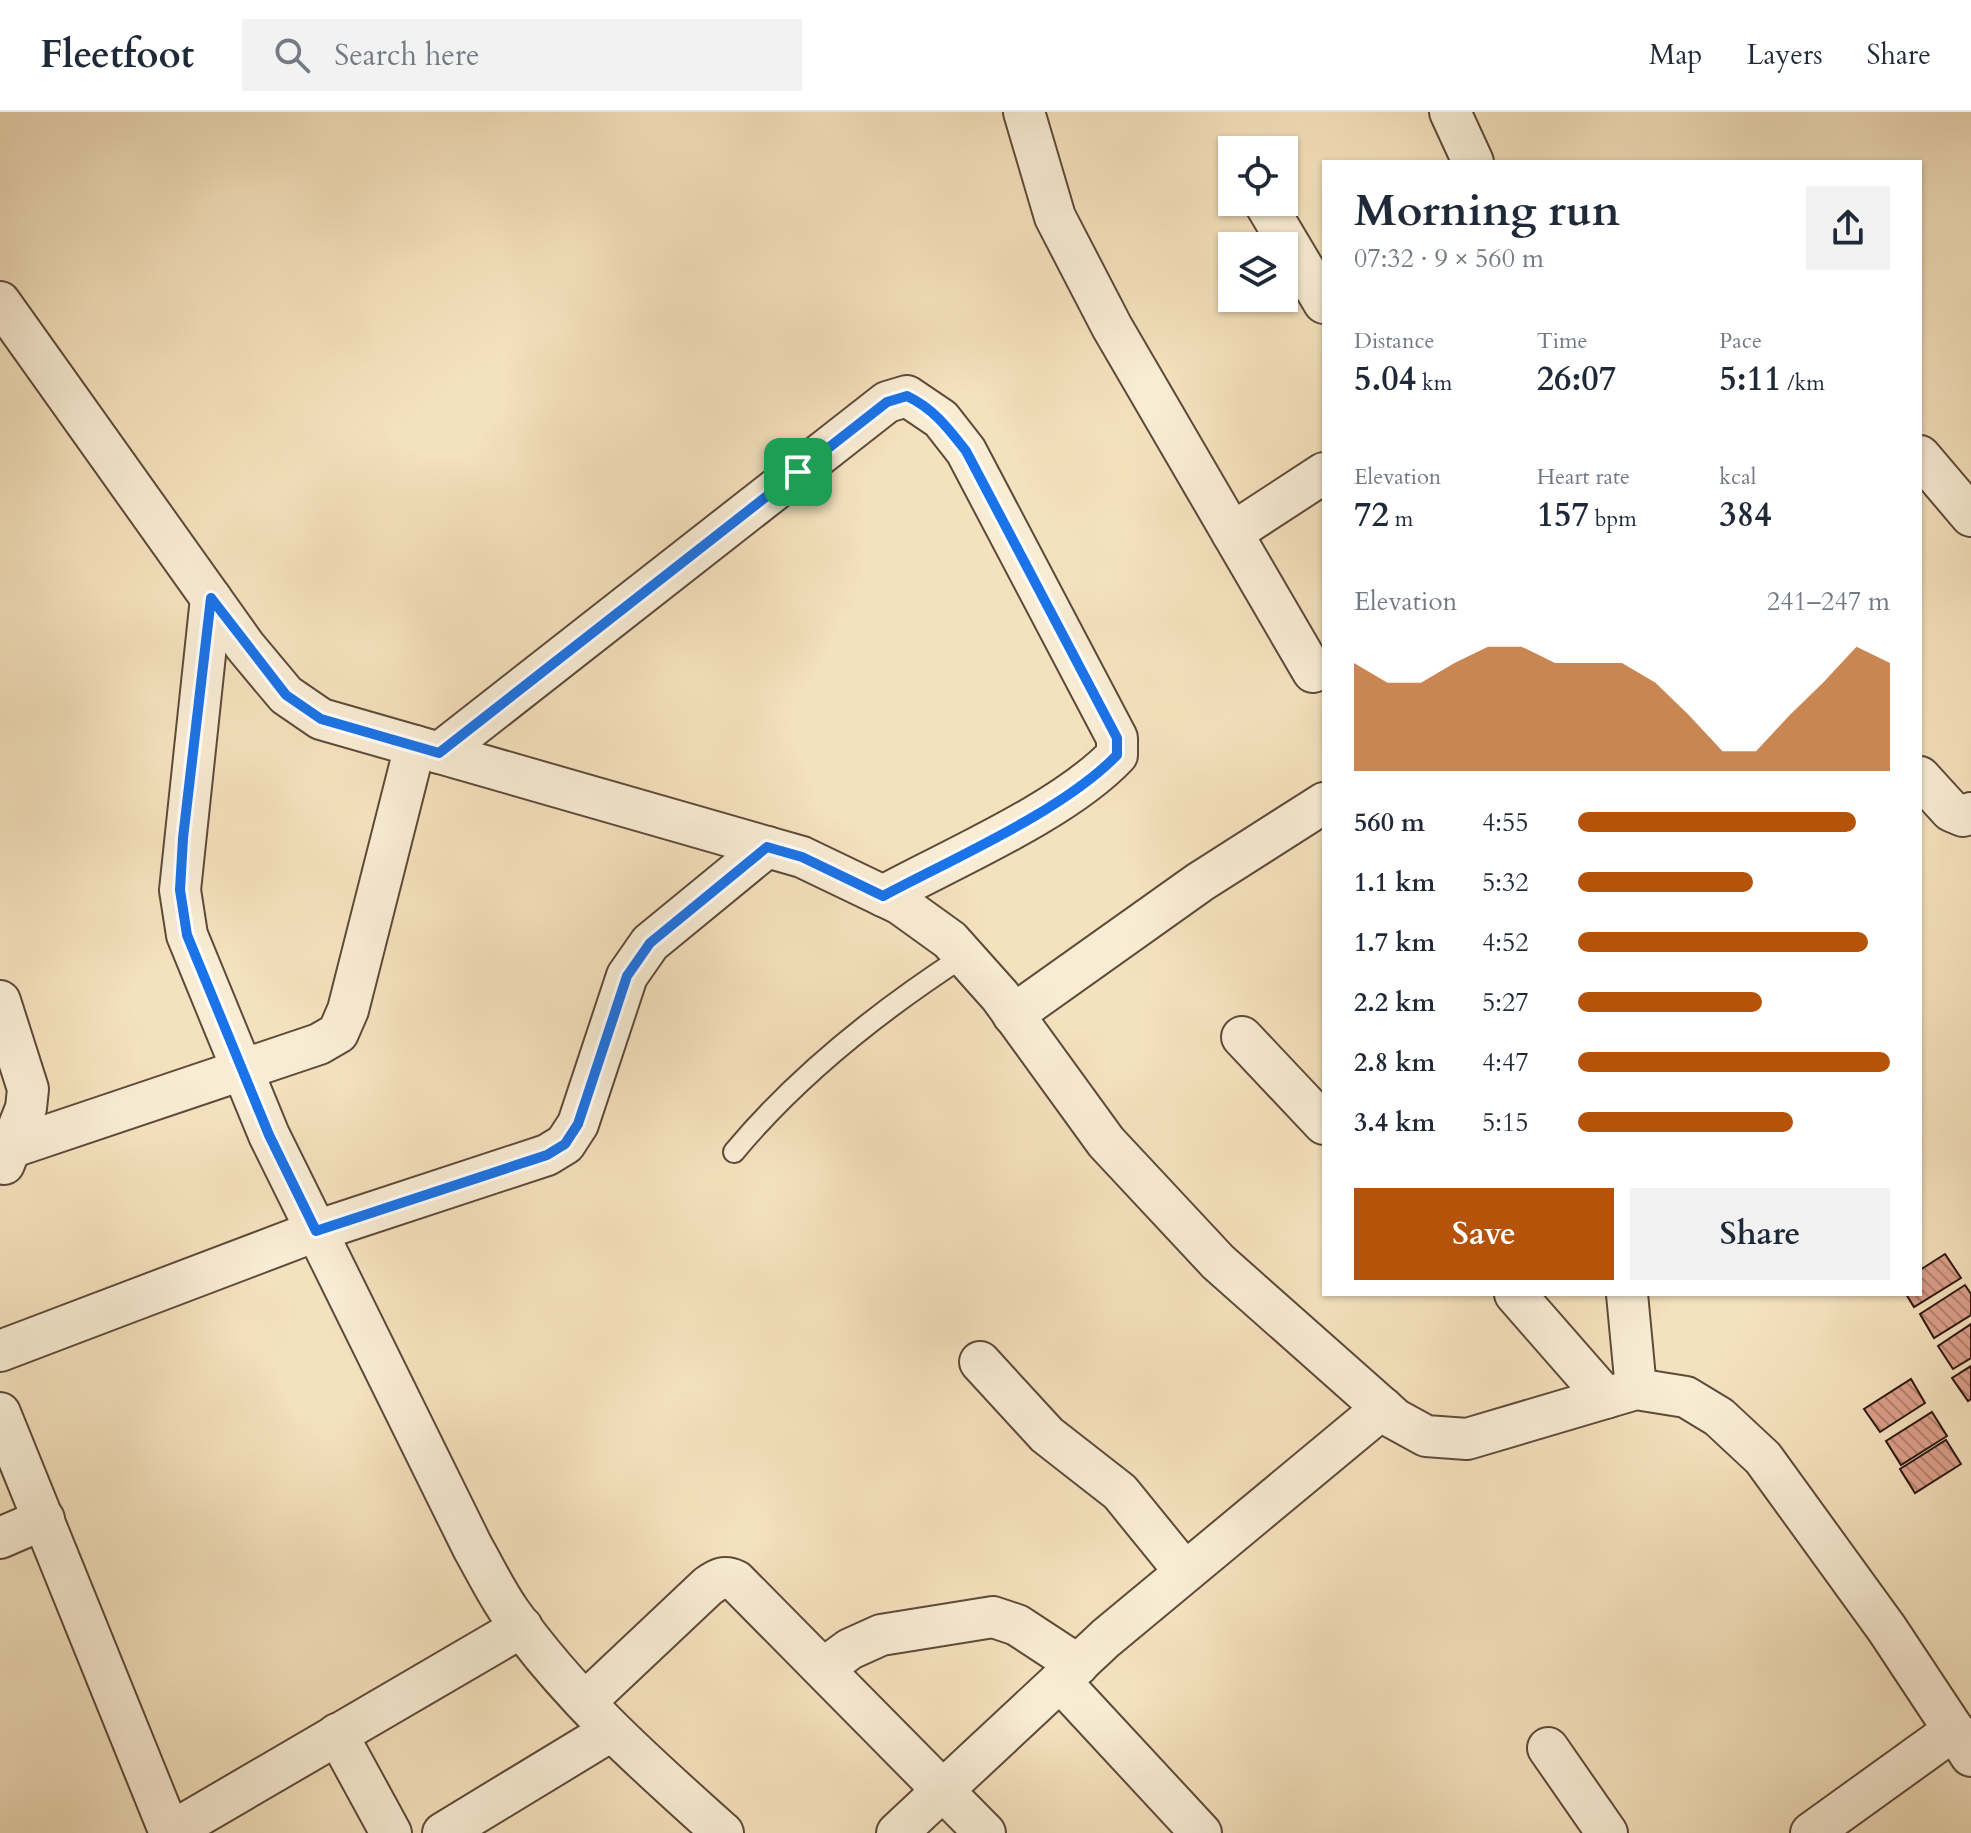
<!DOCTYPE html>
<html lang="en">
<head>
<meta charset="utf-8">
<style>
	:root { --surface:#fff; --page:#f2f2f3; --text:#1f2937; --muted:#747a83; --line:#e0e1e3; --accent:#b45309 }
	body { margin:0; font-family:Cardo,serif; background:var(--page); color:var(--text); height:100vh; display:flex; flex-direction:column; font-size:30px; white-space:nowrap }
	* { box-sizing:border-box; margin:0 }
	p { font-size:26px; color:var(--muted) }
	.icon { flex:none; width:44px; height:44px; fill:none; stroke:currentColor; stroke-width:2; stroke-linecap:round; stroke-linejoin:round }
	.map { position:relative; flex:1; overflow:hidden }
	.drawer { position:absolute; left:1322px; top:48px; width:600px; height:1136px; display:flex; flex-direction:column; background:var(--surface); border-radius:0px; box-shadow:0 2px 6px #0004 }
	.drawer>* { flex:none }
	.fabs { position:absolute; left:1218px; top:24px; display:grid; gap:16px }
	.fabs a { display:grid; place-items:center; width:80px; height:80px; border-radius:0px; background:var(--surface); box-shadow:0 2px 6px #0004; font-size:40px }
	.pin { position:absolute; display:grid; place-items:center; width:68px; height:68px; color:#fff; margin:-34px; border-radius:16px; box-shadow:0 4px 12px #0006 }
	.round { display:grid; place-items:center; flex:none; width:84px; height:84px; border-radius:0px; background:var(--page) }
	.headline { display:flex; align-items:center; justify-content:space-between; height:136px; padding:0 32px }
	h1 { font-size:44px; font-weight:800; line-height:60px }
	.stats { display:grid; grid-template-columns:repeat(3,1fr); gap:12px; height:136px; padding:8px 32px }
	.stats div { display:grid; align-content:center }
	.stats b { font-size:34px; font-weight:800 }
	.stats small { font-size:22px; font-weight:400 }
	.stats p { font-size:22px }
	.chart { height:224px; padding:16px 32px }
	.chart p { display:flex; justify-content:space-between }
	.chart svg { width:100%; height:144px; margin-top:8px; fill:var(--accent); opacity:.7 }
	.action { display:flex; gap:16px; margin-top:auto; padding:16px 32px }
	.action a { flex:1; height:92px; border-radius:0px; background:var(--accent); color:#fff; font-size:32px; font-weight:800; line-height:92px; text-align:center }
	.action a+a { background:var(--page); color:var(--text) }
	ul { padding:0 32px; list-style:none; font-size:26px }
	li { display:grid; grid-template-columns:128px 96px 1fr; align-items:center; height:60px }
	li i { height:20px; border-radius:10px; background:var(--accent) }
	header { display:flex; align-items:center; gap:48px; box-sizing:border-box; height:112px; padding:0 40px; background:var(--surface); border-bottom:2px solid var(--line) }
	header strong { font-size:38px }
	nav { display:flex; gap:44px; margin-inline-start:auto; font-size:28px }
	.search { width:560px; height:72px; background:var(--page); display:flex; align-items:center; gap:20px; box-sizing:border-box; padding:0 28px; border-radius:0px; color:var(--muted); font-size:30px }
	.map>svg:first-child { display:block }
	.building { fill:url(#building-back-hatch); stroke:#2c180f; stroke-width:2 }
	.lines { fill:none; stroke-linecap:round; stroke-linejoin:round }
	.lane-casing { stroke:#5e4a3a; stroke-width:24 }
	.street-casing { stroke:#5e4a3a; stroke-width:44 }
	.lane { stroke:#f8ecd4; stroke-width:20 }
	.street { stroke:#f8ecd4; stroke-width:40 }
	.route-casing { stroke:#fff; stroke-width:16 }
	.route { stroke:#1a73e8; stroke-width:10 }
</style>
</head>
<body>
<header>
<strong>Fleetfoot</strong>
<div class="search"><svg class="icon" aria-label="search" viewBox="0 0 24 24"><circle cx="10" cy="10" r="6"/><path d="M15 15l6 6"/></svg>Search here</div>
<nav><a>Map</a><a>Layers</a><a>Share</a></nav>
</header>
<div class="map">
<svg width="1971" height="1721" viewBox="0 0 1971 1721">
	<defs>
		<pattern id="building-back-hatch" width="6" height="6" patternUnits="userSpaceOnUse" patternTransform="scale(2)"><rect width="6" height="6" fill="#dda08b"/><path d="M-1 5l2 2M0 0l6 6M5-1l2 2" fill="none" stroke="#b38170"/></pattern>
	</defs>
	<rect width="100%" height="100%" fill="#f4e1bd"/>
	<filter id="stains"><feTurbulence type="fractalNoise" baseFrequency=".0025" numOctaves="4"/><feColorMatrix values="0 0 0 0 .2 0 0 0 0 .09 0 0 0 0 .02 0 0 0 .5 -.17"/></filter>
	<radialGradient id="worn" r=".72"><stop offset=".6" stop-color="#630" stop-opacity="0"/><stop offset="1" stop-color="#630" stop-opacity=".3"/></radialGradient>
	<g class="building">
		<path d="M1945,1142L1961,1166L1914,1195L1906,1182H1920V1158Z"/>
		<path d="M1965,1173L1971,1182V1203L1934,1226L1920,1202Z"/>
		<path d="M1971,1212V1246L1953,1257L1938,1234Z"/>
		<path d="M1971,1254V1287L1968,1289L1952,1266Z"/>
		<path d="M1911,1267L1925,1291L1880,1320L1864,1297Z"/>
		<path d="M1932,1300L1947,1324L1901,1353L1886,1329Z"/>
		<path d="M1946,1328L1961,1352L1915,1381L1900,1357Z"/>
	</g>
	<g class="lines">
		<defs>
			<path id="lane" d="M734,1040C799,962 879,899 964,844"/>
			<g id="street">
				<path d="M1024,0L1055,105L1112,215L1313,560"/>
				<path d="M1450,0L1473,50"/>
				<path d="M1264,90L1324,191"/>
				<path d="M0,190L245,534L286,583L321,607L802,745L900,792L950,828L1000,884L1106,1030L1218,1150L1395,1307L1426,1324L1467,1327L1636,1277L1686,1285L1719,1305L1763,1346L1887,1517L1971,1644"/>
				<path d="M1920,344L1971,404"/>
				<path d="M1232,421L1324,361"/>
				<path d="M211,486L180,778L187,823L269,1023L473,1436C485,1457 496,1480 510,1500C570,1585 646,1652 723,1721"/>
				<path d="M439,641L887,290L907,284L941,307L966,339L1117,626V643C1064,699 953,746 883,784"/>
				<path d="M1920,665L1951,699L1963,704L1971,701"/>
				<path d="M0,889L28,977L26,996L4,1052"/>
				<path d="M1013,903L1200,770L1324,691"/>
				<path d="M1242,925L1324,1012"/>
				<path d="M0,1037L10,1036L319,932L338,921L348,898L415,634"/>
				<path d="M1515,1182L1606,1286"/>
				<path d="M1627,1182L1636,1277"/>
				<path d="M0,1239L316,1119L547,1043L565,1032L578,1012L627,864L650,831L767,735"/>
				<path d="M980,1250L1047,1323L1120,1380L1185,1460"/>
				<path d="M0,1301L170,1721"/>
				<path d="M0,1426L44,1407"/>
				<path d="M824,1556L850,1537L881,1523L993,1505L1017,1513L1078,1553"/>
				<path d="M1060,1569L1201,1721"/>
				<path d="M585,1590L708,1474C718,1467 724,1463 736,1469L985,1721"/>
				<path d="M337,1622L391,1721"/>
				<path d="M1548,1636L1607,1721"/>
				<path d="M169,1721L522,1515"/>
				<path d="M443,1721L611,1619"/>
				<path d="M897,1721L1106,1526L1383,1296"/>
				<path d="M1811,1721L1954,1618"/>
			</g>
		</defs>
		<use href="#lane" class="lane-casing"/>
		<use href="#street" class="street-casing"/>
		<use href="#lane" class="lane"/>
		<use href="#street" class="street"/>
	</g>
	<g class="lines">
		<defs>
			<path id="route" d="M907,284C934,297 948,316 966,339L1117,626V643C1063,699 954,746 883,784L802,745L767,735L650,831L627,864L578,1012L565,1032L547,1043L316,1119L269,1023L187,823L180,778L183,726L211,486L286,583L321,607L439,641L887,290Z"/>
		</defs>
		<use href="#route" class="route-casing"/>
		<use href="#route" class="route"/>
	</g>
	<rect width="100%" height="100%" filter="url(#stains)"/>
	<rect width="100%" height="100%" fill="url(#worn)"/>
</svg>
<div class="fabs">
<a><svg class="icon" aria-label="locate" viewBox="0 0 24 24"><circle cx="12" cy="12" r="6"/><path d="M12 2v4M12 18v4M2 12h4M18 12h4"/></svg></a>
<a><svg class="icon" aria-label="layers" viewBox="0 0 24 24"><path d="M12 4l9 5-9 5-9-5zM3 14l9 5 9-5"/></svg></a>
</div>
<div class="pin" style="left:798px;top:360px;background:#1e9e55"><svg class="icon" aria-label="arrive" viewBox="0 0 24 24"><path d="M6 21V4h12l-3 4 3 4H6"/></svg></div>
<section class="drawer">
<div class="headline"><div><h1>Morning run</h1><p>07:32 · 9 × 560 m</p></div><a class="round"><svg class="icon" aria-label="share" viewBox="0 0 24 24"><path d="M12 15V3M7 8l5-5 5 5M5 13v7h14v-7"/></svg></a></div>
<div class="stats">
<div><p>Distance</p><b>5.04<small> km</small></b></div>
<div><p>Time</p><b>26:07</b></div>
<div><p>Pace</p><b>5:11<small> /km</small></b></div>
</div>
<div class="stats">
<div><p>Elevation</p><b>72<small> m</small></b></div>
<div><p>Heart rate</p><b>157<small> bpm</small></b></div>
<div><p>kcal</p><b>384</b></div>
</div>
<div class="chart"><p><span>Elevation</span>241–247 m</p>
<svg viewBox="0 0 160 44" preserveAspectRatio="none"><path d="M0 44V11L10 17L20 17L30 11L40 6L50 6L60 11L70 11L80 11L90 17L100 27L110 38L120 38L130 27L140 17L150 6L160 11V44z"/></svg>
</div>
<ul>
<li><b>560 m</b>4:55<i style="width:89%"></i></li>
<li><b>1.1 km</b>5:32<i style="width:56%"></i></li>
<li><b>1.7 km</b>4:52<i style="width:93%"></i></li>
<li><b>2.2 km</b>5:27<i style="width:59%"></i></li>
<li><b>2.8 km</b>4:47<i style="width:100%"></i></li>
<li><b>3.4 km</b>5:15<i style="width:69%"></i></li>
</ul>
<div class="action"><a>Save</a><a>Share</a></div>
</section>
</div>
</body>
</html>
